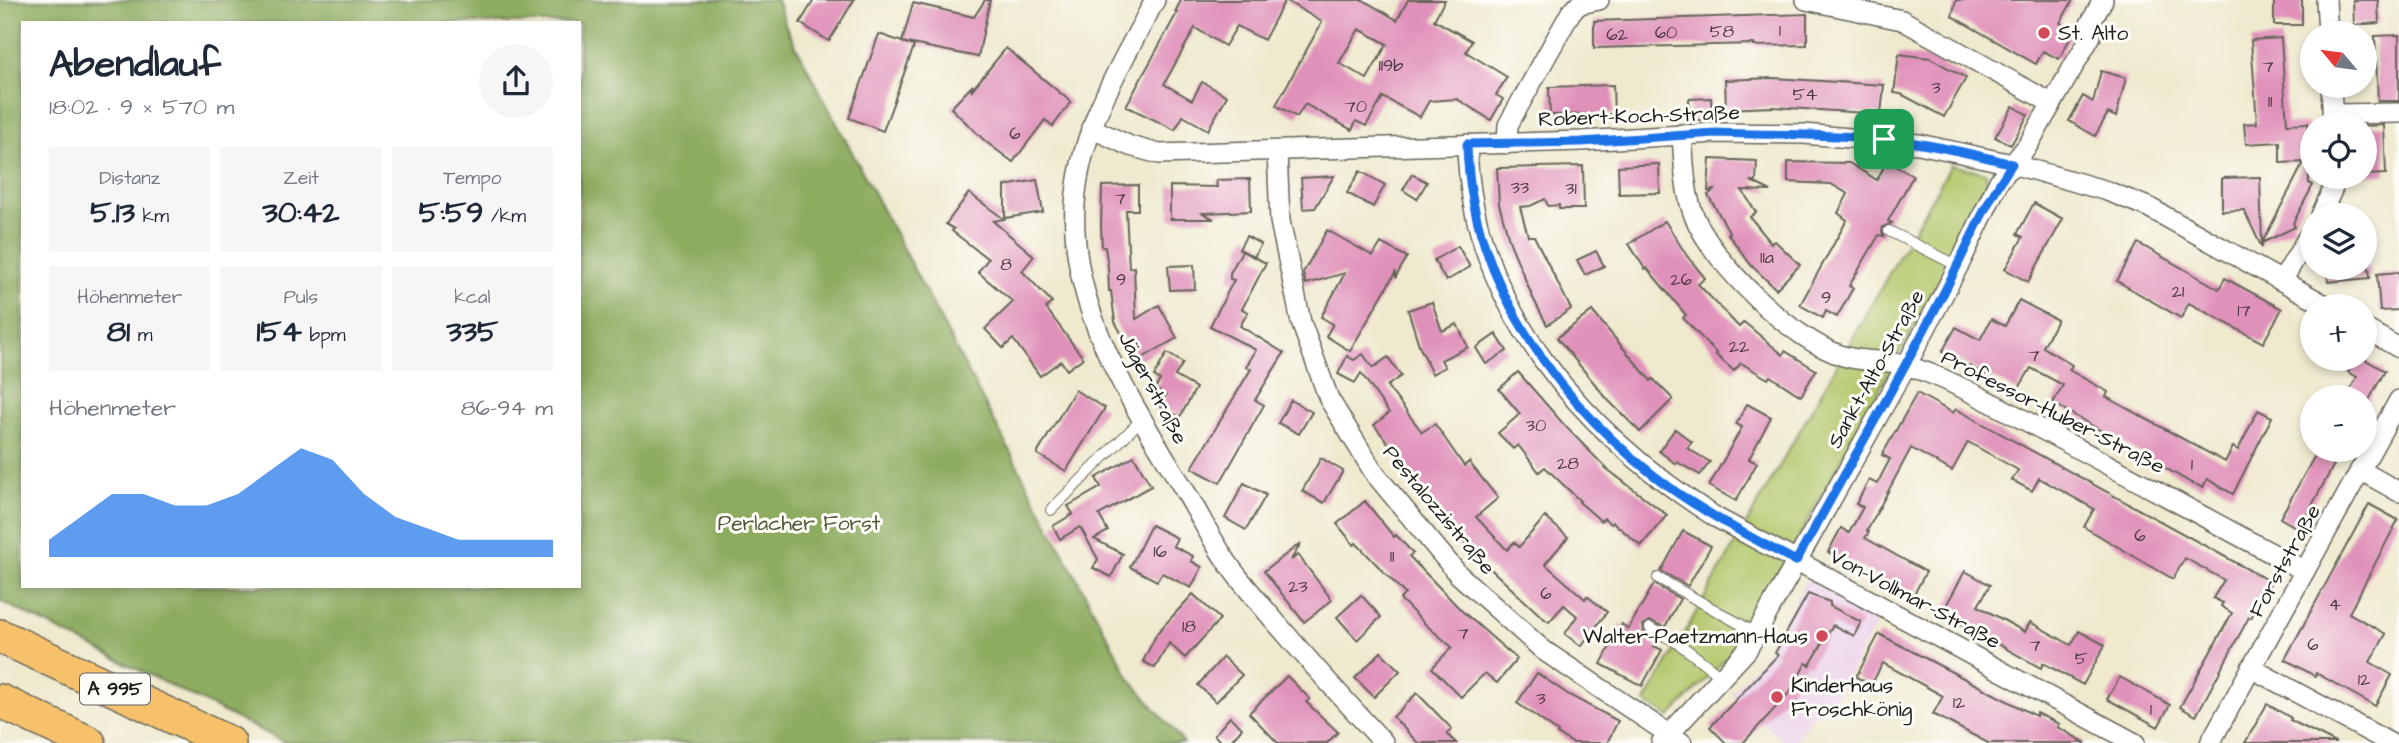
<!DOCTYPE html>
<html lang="de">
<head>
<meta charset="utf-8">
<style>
	:root { --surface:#fff; --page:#f6f6f7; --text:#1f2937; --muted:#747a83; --accent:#1a73e8 }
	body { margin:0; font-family:"Architects Daughter",sans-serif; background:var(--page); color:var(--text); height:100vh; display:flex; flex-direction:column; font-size:26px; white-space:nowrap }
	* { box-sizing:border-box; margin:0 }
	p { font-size:23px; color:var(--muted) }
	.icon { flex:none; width:38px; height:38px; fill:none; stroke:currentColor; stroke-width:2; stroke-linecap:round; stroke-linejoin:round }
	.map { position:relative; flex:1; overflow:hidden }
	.drawer { position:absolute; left:21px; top:21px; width:560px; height:567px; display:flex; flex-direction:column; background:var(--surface); border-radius:0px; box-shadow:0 4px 10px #0003 }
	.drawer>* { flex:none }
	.needle { width:46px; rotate:299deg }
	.tools { position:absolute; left:2300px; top:21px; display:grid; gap:14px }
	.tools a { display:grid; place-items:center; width:77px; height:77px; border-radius:50%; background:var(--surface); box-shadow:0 4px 10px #0003; font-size:35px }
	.pin { position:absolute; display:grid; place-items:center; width:60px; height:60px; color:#fff; margin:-30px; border-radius:14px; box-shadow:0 4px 10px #0006 }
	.round { display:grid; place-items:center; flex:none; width:74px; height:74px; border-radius:37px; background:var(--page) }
	.head { display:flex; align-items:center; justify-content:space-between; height:119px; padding:0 28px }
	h1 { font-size:38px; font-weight:800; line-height:52px }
	.figures { display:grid; grid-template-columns:repeat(3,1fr); gap:10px; height:119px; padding:7px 28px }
	.figures div { display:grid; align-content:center; border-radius:0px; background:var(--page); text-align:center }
	.figures b { font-size:30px; font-weight:800 }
	.figures small { font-size:19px; font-weight:400 }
	.figures p { font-size:19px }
	.chart { height:196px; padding:14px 28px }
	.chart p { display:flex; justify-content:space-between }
	.chart svg { width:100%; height:126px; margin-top:7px; fill:var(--accent); opacity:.7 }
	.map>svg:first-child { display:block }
	.built { fill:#ebd1eb }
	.green { fill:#b3c86c; stroke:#687244; stroke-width:2 }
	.forest { fill:#8eac60; stroke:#55643e; stroke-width:2; fill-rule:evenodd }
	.building { fill:#e091ba; fill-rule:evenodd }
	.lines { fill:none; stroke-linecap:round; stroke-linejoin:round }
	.lane-casing { stroke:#66645a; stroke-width:12 }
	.street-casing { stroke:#66645a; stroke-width:22 }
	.highway-casing { stroke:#66645a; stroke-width:36 }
	.lane { stroke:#fff; stroke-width:10 }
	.street { stroke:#fff; stroke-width:19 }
	.highway { stroke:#f6c16b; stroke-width:33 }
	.route-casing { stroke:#fff; stroke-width:14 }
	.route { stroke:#1a73e8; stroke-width:9 }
	.poi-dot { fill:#d1495b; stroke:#fdfcf7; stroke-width:2.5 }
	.labels { text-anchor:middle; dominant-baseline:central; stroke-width:6; stroke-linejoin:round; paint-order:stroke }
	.number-label { font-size:18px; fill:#4d3944 }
	.shield { fill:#fdfcf7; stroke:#605f5e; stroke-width:2 }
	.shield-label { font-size:19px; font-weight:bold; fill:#1c1c1c }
	.poi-label { font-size:21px; fill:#1c1c1c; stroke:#fdfcf7; text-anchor:start }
	.street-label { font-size:21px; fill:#1c1c1c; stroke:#fdfcf7 }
	.park-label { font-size:21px; fill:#515838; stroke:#fdfcf7 }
</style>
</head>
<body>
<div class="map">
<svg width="2399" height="743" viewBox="0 0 2399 743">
	<rect width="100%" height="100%" fill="#fdfcf7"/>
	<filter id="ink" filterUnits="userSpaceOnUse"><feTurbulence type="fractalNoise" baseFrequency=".0143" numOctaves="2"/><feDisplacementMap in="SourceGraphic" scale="14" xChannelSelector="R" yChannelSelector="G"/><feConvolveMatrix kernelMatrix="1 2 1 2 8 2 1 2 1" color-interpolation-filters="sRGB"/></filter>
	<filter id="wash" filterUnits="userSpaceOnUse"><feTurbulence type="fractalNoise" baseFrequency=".00686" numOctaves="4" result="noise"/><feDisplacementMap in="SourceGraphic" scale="28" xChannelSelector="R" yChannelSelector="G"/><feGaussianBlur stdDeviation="1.57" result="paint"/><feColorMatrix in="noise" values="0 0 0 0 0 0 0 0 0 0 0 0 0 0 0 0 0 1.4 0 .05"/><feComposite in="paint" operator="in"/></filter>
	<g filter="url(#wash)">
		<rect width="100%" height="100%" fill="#efe9ce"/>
		<path class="built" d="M1807,579L1879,619L1832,704L1823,701L1793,743H1785L1731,694L1766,653Z"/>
		<path class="green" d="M1951,165L1986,173L1987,182L1966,232L1740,644L1670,717L1645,702Z"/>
		<path class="forest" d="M0,0H777L787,29L1130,679L1184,743H286L0,601ZM23,23H579V586H23Z"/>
		<g id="blocks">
			<g class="building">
				<path d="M814,0H854L829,41L800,23Z"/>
				<path d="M985,0H990L978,57L902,42L913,3L974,17Z"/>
				<path d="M1181,0H1363L1397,20L1408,0H1445L1434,20L1472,41L1466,52L1507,77L1496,95L1503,99L1491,120L1457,99L1429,101L1420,117L1383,97L1366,126L1356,121L1352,130L1305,104L1297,117L1276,105L1322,22L1285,0L1264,40L1237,26L1225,46L1195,28L1164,84L1192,100L1202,82L1227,96L1208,130L1183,116L1175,130L1126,106L1177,13L1175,12ZM1359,29L1387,44L1367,79L1339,63Z"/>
				<path d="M1956,0H2073L2060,23L2074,31L2059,59L2043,51L2036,64L1952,16Z"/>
				<rect x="2274" y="0" width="28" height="25"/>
				<path d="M2353,0H2378L2379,23L2354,25Z"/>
				<path d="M1807,14V45L1754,46V44L1594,48V21Z"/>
				<path d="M879,34L914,46L883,131L849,118Z"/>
				<path d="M2399,35V101H2378L2375,36Z"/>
				<path d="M2281,38L2287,124L2308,123L2309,183L2313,185L2293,223L2295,227L2262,243V248L2244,210L2222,211V178L2260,177L2262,243L2304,162L2280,163V142L2246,144L2244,124L2257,123L2251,40Z"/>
				<path d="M1006,48L1071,102L1053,126L1045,120L1013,162L986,142L951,108L973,85L971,91Z"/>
				<path d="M1899,54L1930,58L1966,78L1944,117L1901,94L1894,93Z"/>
				<path d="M2101,71L2126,78L2116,117L2108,113L2095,136L2069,121L2083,96L2093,102Z"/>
				<path d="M1774,78L1884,85L1881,114L1773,107L1726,109L1725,80Z"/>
				<path d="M1613,85L1614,114L1550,115L1549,87Z"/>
				<path d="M1711,98L1712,120H1690L1689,99Z"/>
				<path d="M2013,106L2028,115L2011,145L1995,137Z"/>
				<path d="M2384,125L2386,174L2364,175V126Z"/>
				<path d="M1710,159L1757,161L1756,181H1751L1771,191L1742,190L1756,212L1750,217L1771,243L1775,241L1800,265L1776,289L1751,265L1728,234L1730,233L1708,195L1714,190L1708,191Z"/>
				<path d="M1887,161L1913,176L1888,221L1892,223L1883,227L1882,232L1884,236L1879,235L1849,286L1853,288L1837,317L1826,311L1823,318L1800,305L1847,220L1838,213L1848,194L1831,184L1788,182V162L1849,163L1877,180Z"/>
				<path d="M1659,164L1660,193L1619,194L1618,166Z"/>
				<path d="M1583,166L1584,209H1559V205L1548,206L1545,199L1530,206L1520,207L1528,236H1534L1571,309L1547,325L1533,298L1510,243L1499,204L1497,168Z"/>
				<path d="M1360,171L1385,185L1373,207L1347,193Z"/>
				<path d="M1412,174L1427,182L1417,199L1403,190Z"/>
				<path d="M1334,176L1315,208L1303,209L1301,178Z"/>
				<path d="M1250,179L1251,211L1203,213L1214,219H1170V186L1217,187L1216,180Z"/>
				<path d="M1037,180L1043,212L1005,218V186Z"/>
				<path d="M1138,185V210H1126L1129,268L1134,267L1136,319L1159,305L1177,338L1137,361L1115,322L1111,291H1109L1108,267L1105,247H1102L1101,226L1102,186Z"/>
				<path d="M969,193L1004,219L993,221L1034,256L1022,271L1052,302L1046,308L1083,358L1067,370L1061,361L1040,376L1013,339L1003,348L985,329L1013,302L978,272L988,259L952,231L954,229L946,224Z"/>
				<path d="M2034,203L2063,219L2028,282L2005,269L2023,237L2017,234Z"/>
				<path d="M1665,221L1687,256L1705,278L1698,284L1739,327L1744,322L1783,355L1785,351L1816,370L1801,396L1770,376L1768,379L1741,363L1734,371L1716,355L1717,354L1683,318L1686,315L1647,268L1645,269L1629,244Z"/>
				<path d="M1327,230L1373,256L1381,243L1407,257L1396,277L1395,273L1350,351L1326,336L1333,324L1321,317L1345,273L1306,284L1303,273Z"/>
				<path d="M1246,236L1261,244L1254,257L1239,249Z"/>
				<path d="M2138,243L2219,289L2225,278L2282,309L2263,343L2189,303L2181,318L2117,281Z"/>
				<path d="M1458,246L1470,267L1446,281L1434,260Z"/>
				<path d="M1242,251L1266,263L1242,309L1248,312L1240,326L1284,353L1255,400L1264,405L1220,483L1192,468L1251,369L1246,367L1256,350L1210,326L1234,280L1230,279V273Z"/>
				<path d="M1596,251L1604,266L1585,275L1577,260Z"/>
				<path d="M1194,265L1195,289L1170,290L1168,266Z"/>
				<path d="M2326,268H2369L2370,278L2328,282Z"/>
				<path d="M2399,272V310L2380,311L2377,274Z"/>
				<path d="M2019,300L2057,320L2043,347L2072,365L2069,370L2108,392L2106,397L2225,462L2233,447L2238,450L2258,410L2272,417L2233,494L2207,479L2203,488L2193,483V484L2053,403L2063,385L2031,368L2017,391L1942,352L1956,327L1980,340L1991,319L2005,326Z"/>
				<path d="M1432,302L1442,331L1457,324L1468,347L1441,360L1445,367L1432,374L1426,362L1427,361L1420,348L1408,310Z"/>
				<path d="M1592,311L1651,381L1653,379L1673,399L1640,432L1608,400L1557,338Z"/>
				<path d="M1496,334L1507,351L1486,364L1476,348Z"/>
				<path d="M1167,353L1183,363L1175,376L1196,388L1180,417L1160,406L1166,395L1155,389L1160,380L1154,376Z"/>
				<path d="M1363,354L1373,368L1388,357L1401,376L1387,386L1422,432L1435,424L1464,466L1469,462L1498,498L1476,517L1507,550L1514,542L1519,547L1545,517L1568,537L1545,564L1585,599L1587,596L1607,612L1581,646L1565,634L1577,616L1564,605L1549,622L1542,617L1479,558L1440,516L1396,462L1401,459L1374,425L1389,413L1361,373L1355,383L1338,374L1347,356L1354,360Z"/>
				<path d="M2355,359H2364L2385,371L2364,409V397H2346L2357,377L2348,372Z"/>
				<path d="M1518,372L1566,427L1607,469L1667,515L1641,546L1613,522L1611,524L1604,518L1601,521L1579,502L1580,501L1545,467L1539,472L1518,445L1513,449L1498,433L1520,414L1499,389Z"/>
				<path d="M1075,390L1105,408L1066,471L1037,454Z"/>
				<path d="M1917,393L1953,413L1956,409L1974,419L2271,582L2251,618L2249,617L2196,716L2180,707L2232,613L2221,606L2223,603L2213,598L2224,580L2185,558L2173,579L2084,527L2094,509L2039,478L2032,491L2012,480L2018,470L1968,442L1952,471L1911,448L1867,531L1869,532L1865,538L1926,572L1913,596L1849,561L1848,563L1828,552L1841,528L1849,533L1863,507L1856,504L1869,480L1877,484L1890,459L1882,455Z"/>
				<path d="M1291,400L1312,412L1299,434L1278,423Z"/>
				<path d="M1747,404L1771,417L1749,459L1757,463L1736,501L1709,486L1742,427L1736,424Z"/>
				<path d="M1675,429L1692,442L1687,448L1710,462L1700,475L1677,462L1676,464L1659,451Z"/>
				<path d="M2318,450H2342L2299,529L2280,518Z"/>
				<path d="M1134,456L1151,486L1099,515L1108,531L1094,539L1123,554L1111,577L1093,568L1098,559L1080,527L1060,539L1053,526L1073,514L1068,506L1101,487L1096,478Z"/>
				<path d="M1321,458L1343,471L1324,503L1302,491Z"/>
				<path d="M1244,483L1266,495L1246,530L1225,518Z"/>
				<path d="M1365,501L1394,537L1396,535L1413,553L1409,556L1462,611L1517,659L1497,683L1485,673L1461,697L1432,668L1452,647L1426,625L1400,599L1405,594L1356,543L1354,545L1337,524Z"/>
				<path d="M2369,504L2398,520L2349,613L2386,634L2370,662L2392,675L2375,706L2316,673L2315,676L2285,659Z"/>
				<path d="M1151,525L1177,538L1173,546L1193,556L1191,561L1202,567L1191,588L1162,573L1157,581L1130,567Z"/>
				<path d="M1683,531L1711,546L1688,586L1661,571Z"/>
				<path d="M1301,543L1291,560L1298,555L1332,600L1304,622L1264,571Z"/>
				<path d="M1965,571L1990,585L1978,606L2025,632L2030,622L2071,645L2079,631L2105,645L2083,685L2043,663L2041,668L1942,613Z"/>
				<path d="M1654,584L1680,599L1665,627L1650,621L1643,625L1644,632L1657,640L1654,646L1662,650L1642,686L1601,664L1622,624L1628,629Z"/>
				<path d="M1193,594L1220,619L1185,658L1169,643L1155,668L1143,661L1157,633Z"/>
				<path d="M1808,594L1830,602V606L1861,622L1854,636L1833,625L1810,665L1806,663L1790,692L1743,743H1726L1710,727L1778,655L1775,653Z"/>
				<path d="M1361,595L1381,617L1357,640L1337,617Z"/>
				<path d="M1879,634L2036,716L2037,713L2059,724L2057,727L2086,743H1988L1933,714L1943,696L1883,663L1871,685L1856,677Z"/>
				<path d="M1381,652L1400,671L1374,697L1355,678Z"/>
				<path d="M1223,657L1242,675L1216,702L1198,685Z"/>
				<path d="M1537,673L1569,695L1618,721L1607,743H1573L1557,734L1558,732L1517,703Z"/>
				<path d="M1287,676L1310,699L1306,702L1338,732L1327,743H1278L1249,713Z"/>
				<path d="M2120,677L2170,705L2158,727L2107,699Z"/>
				<path d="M1417,693L1452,729L1447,734L1456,743H1418L1393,717Z"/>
				<path d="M2267,704L2291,718L2290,720L2336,743H2245Z"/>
				<path d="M1230,717L1242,728L1229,743H1222L1214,735Z"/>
			</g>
		</g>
	</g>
	<g filter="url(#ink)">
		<use href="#blocks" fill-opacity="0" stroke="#66645a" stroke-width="2"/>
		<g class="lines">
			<defs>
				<g id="lane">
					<path d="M1889,231L1958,266"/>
					<path d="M1051,510L1142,419"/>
					<path d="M1658,578L1756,633"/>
					<path d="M1650,628L1678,643L1722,677"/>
				</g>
				<g id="street">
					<path d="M1155,0C1121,65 1079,130 1075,205C1069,311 1133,404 1185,491C1202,519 1217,551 1238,577C1284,634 1334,689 1384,743"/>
					<path d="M1806,0L1902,20L2051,103"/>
					<path d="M2326,0L2328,33"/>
					<path d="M2331,86L2333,124"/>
					<path d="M2332,114L2399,113"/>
					<path d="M1091,128L1130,146L1159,154L1581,141L1716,133L1804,134L1919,144L2012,164L2107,191L2148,207L2327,306"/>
					<path d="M1682,134C1684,161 1684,193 1695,218C1715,265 1793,341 1843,356C1858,361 1874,360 1890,362C1924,368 1957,385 1988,401C2094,456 2199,515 2305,571"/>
					<path d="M1467,144C1470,307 1586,435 1717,518L2135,743"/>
					<path d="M1507,144L1508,125L1571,12L1580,4L1599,0"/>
					<path d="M1277,151L1280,221L1301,322L1329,399L1375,474L1458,574L1543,650L1682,743"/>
					<path d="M2321,215L2333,188L2334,177"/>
					<path d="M2282,281L2312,230"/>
					<path d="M2364,328L2399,348"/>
					<path d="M2360,470L2399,492"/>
					<path d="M2251,668L2390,743"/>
					<path d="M1661,743L1747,650L1906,366L1962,259L1999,181L2028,145L2091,36L2090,24L2103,0"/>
					<path d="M2210,743L2399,400"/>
				</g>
				<g id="highway">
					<path d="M0,636L229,743"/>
					<path d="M0,701L89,743"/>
				</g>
			</defs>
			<use href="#lane" class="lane-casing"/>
			<use href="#street" class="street-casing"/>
			<use href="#highway" class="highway-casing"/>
			<use href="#lane" class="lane"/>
			<use href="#street" class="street"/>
			<use href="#highway" class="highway"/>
		</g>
	</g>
	<g class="lines" filter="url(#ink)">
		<defs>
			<path id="route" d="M1716,133C1772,135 1828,134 1884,139C1927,143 1970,153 2012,164C1983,206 1964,255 1940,300C1894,388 1845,474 1796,561C1755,540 1714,518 1676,492C1564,412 1470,286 1467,144L1581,142Z"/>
		</defs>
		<use href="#route" class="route-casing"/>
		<use href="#route" class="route"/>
	</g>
	<g class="poi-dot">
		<circle cx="2044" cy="33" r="7"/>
		<circle cx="1822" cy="636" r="7"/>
		<circle cx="1777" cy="697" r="7"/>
	</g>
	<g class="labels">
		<g class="number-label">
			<text x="1780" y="30">1</text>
			<text x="1722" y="31">58</text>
			<text x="1666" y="32">60</text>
			<text x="1617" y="34">62</text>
			<text x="1391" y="65">119b</text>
			<text x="2268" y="66">7</text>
			<text x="1936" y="87">3</text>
			<text x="1805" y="94">54</text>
			<text x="2270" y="101">11</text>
			<text x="1356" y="106">70</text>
			<text x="1015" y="133">6</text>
			<text x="1520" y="187">33</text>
			<text x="1571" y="188">31</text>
			<text x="1120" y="198">7</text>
			<text x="1767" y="257">11a</text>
			<text x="1006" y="264">8</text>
			<text x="1121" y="279">9</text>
			<text x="1681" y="279">26</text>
			<text x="2178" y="291">21</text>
			<text x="1826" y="297">9</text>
			<text x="2244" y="310">17</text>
			<text x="1739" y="346">22</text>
			<text x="2034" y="355">7</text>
			<text x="1536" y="425">30</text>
			<text x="1568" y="463">28</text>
			<text x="2192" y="464">1</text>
			<text x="2140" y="535">6</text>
			<text x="1160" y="551">16</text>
			<text x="1392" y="556">11</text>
			<text x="1298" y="586">23</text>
			<text x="1546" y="593">6</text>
			<text x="2335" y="604">4</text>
			<text x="1189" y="626">18</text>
			<text x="1463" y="633">7</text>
			<text x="2313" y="644">6</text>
			<text x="2035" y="645">7</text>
			<text x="2081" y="658">5</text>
			<text x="2364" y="679">12</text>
			<text x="1541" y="698">3</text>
			<text x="1959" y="702">12</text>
			<text x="2151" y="709">1</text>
		</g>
		<rect class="shield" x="80" y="673.5" width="70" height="31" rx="5"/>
		<g class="shield-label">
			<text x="115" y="689">A 995</text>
		</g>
		<g class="poi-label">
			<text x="2058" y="33">St. Alto</text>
			<text x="1808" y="636" text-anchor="end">Walter-Paetzmann-Haus</text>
			<text x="1791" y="685">Kinderhaus<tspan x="1791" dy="24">Froschkönig</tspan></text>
		</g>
		<g class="street-label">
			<text transform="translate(1639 116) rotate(-2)">Robert-Koch-Straße</text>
			<text transform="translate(1876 369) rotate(-61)">Sankt-Alto-Straße</text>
			<text transform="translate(1153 388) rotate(62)">Jägerstraße</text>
			<text transform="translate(2053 412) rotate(27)">Professor-Huber-Straße</text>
			<text transform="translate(1439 510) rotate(50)">Pestalozzistraße</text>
			<text transform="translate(2285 561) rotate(-61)">Forststraße</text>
			<text transform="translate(1915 599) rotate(28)">Von-Vollmar-Straße</text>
		</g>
		<g class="park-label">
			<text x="799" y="523">Perlacher Forst</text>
		</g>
	</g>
</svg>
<div class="tools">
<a><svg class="needle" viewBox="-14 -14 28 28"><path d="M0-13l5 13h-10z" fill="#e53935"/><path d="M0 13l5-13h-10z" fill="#747a83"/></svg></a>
<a><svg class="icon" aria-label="locate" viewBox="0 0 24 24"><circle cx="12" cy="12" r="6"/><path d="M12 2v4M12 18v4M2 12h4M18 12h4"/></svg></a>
<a><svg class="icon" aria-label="layers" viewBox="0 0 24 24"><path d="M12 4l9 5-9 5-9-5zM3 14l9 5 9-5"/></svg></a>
<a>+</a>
<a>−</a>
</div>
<div class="pin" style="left:1884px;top:139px;background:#1e9e55"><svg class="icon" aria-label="arrive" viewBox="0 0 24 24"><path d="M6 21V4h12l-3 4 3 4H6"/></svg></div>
<section class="drawer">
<div class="head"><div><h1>Abendlauf</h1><p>18:02 · 9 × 570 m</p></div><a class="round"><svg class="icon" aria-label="share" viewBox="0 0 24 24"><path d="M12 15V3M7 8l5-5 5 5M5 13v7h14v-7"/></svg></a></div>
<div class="figures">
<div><p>Distanz</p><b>5.13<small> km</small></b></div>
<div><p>Zeit</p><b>30:42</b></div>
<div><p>Tempo</p><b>5:59<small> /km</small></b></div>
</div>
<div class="figures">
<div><p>Höhenmeter</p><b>81<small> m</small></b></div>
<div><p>Puls</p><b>154<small> bpm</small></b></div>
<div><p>kcal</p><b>335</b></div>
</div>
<div class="chart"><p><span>Höhenmeter</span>86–94 m</p>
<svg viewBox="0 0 160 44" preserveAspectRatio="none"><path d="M0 44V38L10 30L20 22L30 22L40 26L50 26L60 22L70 14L80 6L90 10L100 22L110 30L120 34L130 38L140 38L150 38L160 38V44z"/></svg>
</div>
</section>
</div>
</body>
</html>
